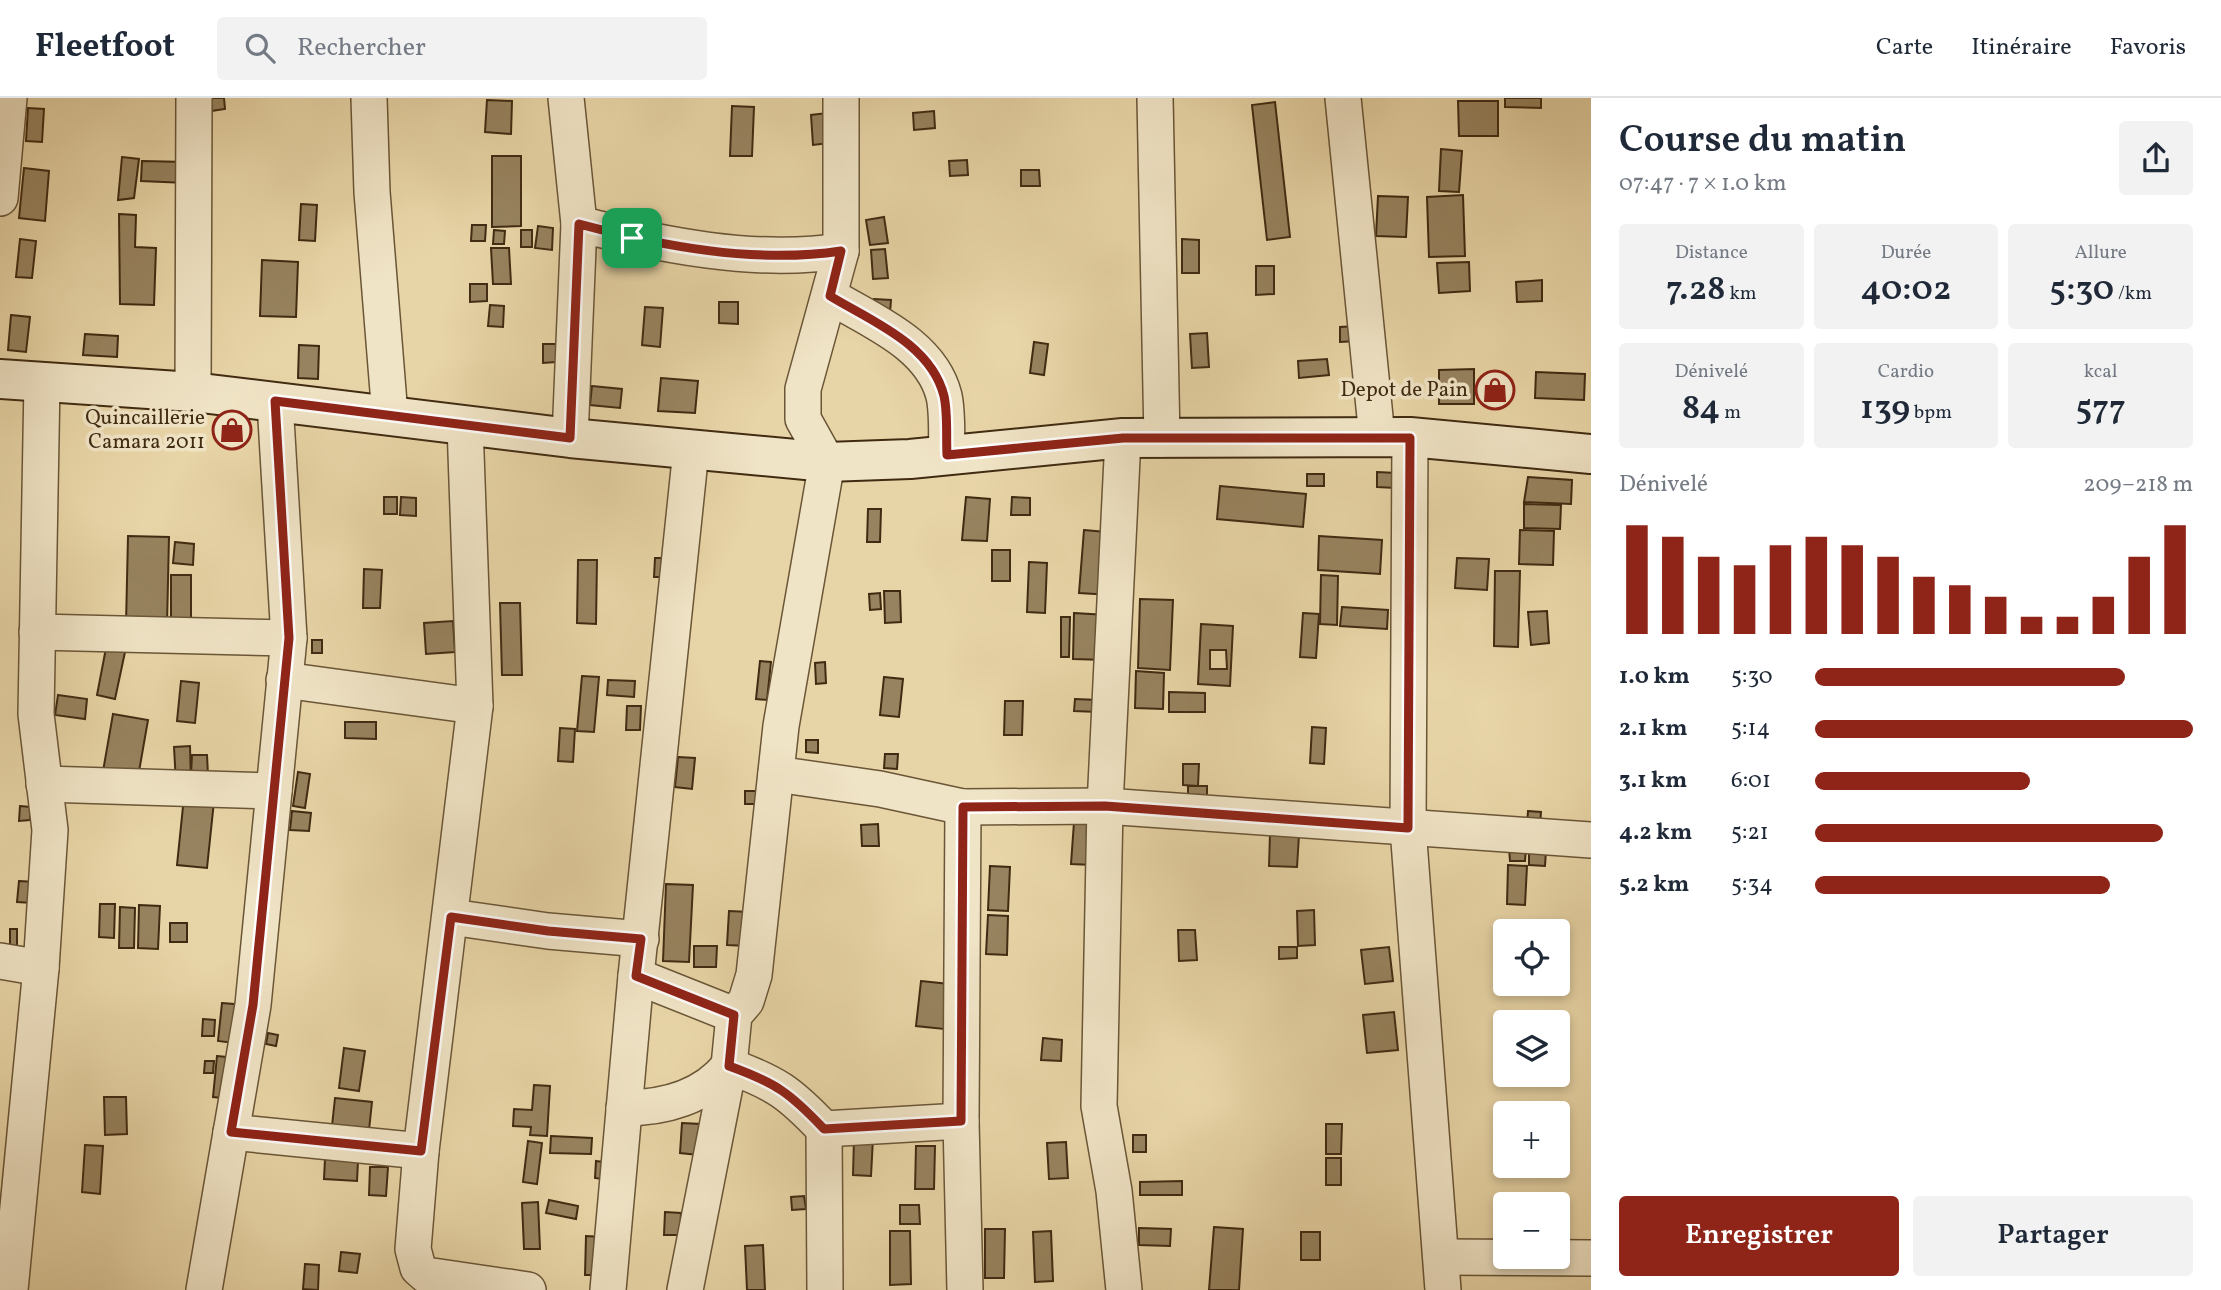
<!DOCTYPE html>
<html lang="fr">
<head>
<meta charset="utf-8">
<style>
	:root { --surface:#fff; --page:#f2f2f3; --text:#1f2937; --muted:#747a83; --line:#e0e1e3; --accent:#8f2418 }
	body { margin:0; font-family:Vollkorn,serif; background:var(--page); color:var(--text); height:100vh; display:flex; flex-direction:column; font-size:26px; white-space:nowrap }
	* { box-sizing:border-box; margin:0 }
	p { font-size:23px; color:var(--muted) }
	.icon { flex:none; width:38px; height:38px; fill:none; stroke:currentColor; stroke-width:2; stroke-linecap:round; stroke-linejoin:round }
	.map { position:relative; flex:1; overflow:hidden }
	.panel { display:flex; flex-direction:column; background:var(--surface); width:630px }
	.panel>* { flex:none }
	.controls { position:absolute; left:1493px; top:821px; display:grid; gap:14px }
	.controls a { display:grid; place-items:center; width:77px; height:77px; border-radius:7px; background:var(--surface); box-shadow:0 4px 10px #0003; font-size:35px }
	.pin { position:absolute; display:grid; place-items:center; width:60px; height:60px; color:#fff; margin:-30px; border-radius:14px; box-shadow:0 4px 10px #0006 }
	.round { display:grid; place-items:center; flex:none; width:74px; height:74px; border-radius:7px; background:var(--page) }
	.overview { display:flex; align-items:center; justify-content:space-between; height:119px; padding:0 28px }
	h1 { font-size:38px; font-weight:600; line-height:52px }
	.stats { display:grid; grid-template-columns:repeat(3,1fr); gap:10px; height:119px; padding:7px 28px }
	.stats div { display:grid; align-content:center; border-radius:7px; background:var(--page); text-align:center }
	.stats b { font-size:35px; font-weight:600 }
	.stats small { font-size:19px; font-weight:400 }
	.stats p { font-size:19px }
	.chart { height:196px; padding:14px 28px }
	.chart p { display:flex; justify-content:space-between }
	.chart svg { width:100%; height:126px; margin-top:7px; stroke:var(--accent); stroke-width:6 }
	.action { display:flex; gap:14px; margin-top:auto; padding:14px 28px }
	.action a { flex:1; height:80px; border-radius:7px; background:var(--accent); color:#fff; font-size:28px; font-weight:600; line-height:80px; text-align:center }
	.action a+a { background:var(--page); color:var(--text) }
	ul { padding:0 28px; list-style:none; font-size:23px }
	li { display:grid; grid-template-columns:112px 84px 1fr; align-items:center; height:52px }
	li i { height:18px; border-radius:9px; background:var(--accent) }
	header { display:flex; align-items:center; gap:42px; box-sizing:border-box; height:98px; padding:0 35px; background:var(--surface); border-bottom:2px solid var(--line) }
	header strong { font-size:33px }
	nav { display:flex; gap:38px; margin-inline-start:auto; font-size:24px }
	.search { width:490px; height:63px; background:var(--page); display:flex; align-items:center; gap:18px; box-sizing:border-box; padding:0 24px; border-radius:7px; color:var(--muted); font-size:26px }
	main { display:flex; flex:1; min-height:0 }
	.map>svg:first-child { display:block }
	.building { fill:#97835f; stroke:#402b12; stroke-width:2; fill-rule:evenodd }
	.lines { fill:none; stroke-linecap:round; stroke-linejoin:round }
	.street-casing { stroke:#6a5637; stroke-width:38 }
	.secondary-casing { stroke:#402b12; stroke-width:42 }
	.street { stroke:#f0e4c6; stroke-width:35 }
	.secondary { stroke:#f0e4c6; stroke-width:38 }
	.route-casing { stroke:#fff; stroke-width:14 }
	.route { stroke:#8f2418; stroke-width:9 }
	.labels { text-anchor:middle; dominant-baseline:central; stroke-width:7; stroke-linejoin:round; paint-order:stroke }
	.poi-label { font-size:21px; fill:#402b12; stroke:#f0e4c6; text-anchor:end }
</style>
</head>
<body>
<header>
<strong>Fleetfoot</strong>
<div class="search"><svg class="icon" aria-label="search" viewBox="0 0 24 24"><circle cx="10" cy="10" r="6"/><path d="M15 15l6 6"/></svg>Rechercher</div>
<nav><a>Carte</a><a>Itinéraire</a><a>Favoris</a></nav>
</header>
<main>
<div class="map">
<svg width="1591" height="1192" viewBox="0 0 1591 1192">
	<rect width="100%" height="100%" fill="#e8d5a7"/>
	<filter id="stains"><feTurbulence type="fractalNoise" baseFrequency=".00286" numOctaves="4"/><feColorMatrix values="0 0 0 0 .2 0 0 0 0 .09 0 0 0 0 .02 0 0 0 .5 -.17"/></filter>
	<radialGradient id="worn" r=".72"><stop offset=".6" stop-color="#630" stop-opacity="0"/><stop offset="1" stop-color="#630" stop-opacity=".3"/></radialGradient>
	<g class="building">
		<path d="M210,0H224L225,11L211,13Z"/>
		<path d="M1505,0H1541V10L1505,9Z"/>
		<path d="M487,2L512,3L511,36L485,34Z"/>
		<path d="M1458,3H1498V38H1459Z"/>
		<path d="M1275,4L1290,139L1267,142L1252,7Z"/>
		<path d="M732,8L754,9L752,58H730Z"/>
		<path d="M28,10L44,11L42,44L26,43Z"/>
		<path d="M934,13L935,30L914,32L913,15Z"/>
		<path d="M827,15L829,45L813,47L811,17Z"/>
		<path d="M1441,51L1462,53L1459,94L1439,93Z"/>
		<path d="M492,58H521V128L492,129Z"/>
		<path d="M122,59L139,61L134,100L118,102Z"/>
		<path d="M967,62L968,77L950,78L949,63Z"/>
		<path d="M142,63L187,64L186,85L141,83Z"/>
		<path d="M24,70L49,73L45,123L19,120Z"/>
		<path d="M1021,72H1039L1040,88H1021Z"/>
		<path d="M1463,97L1465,158L1429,159L1427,99Z"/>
		<path d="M1378,98L1408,99L1406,139L1376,138Z"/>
		<path d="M301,106L317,107L315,143L299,142Z"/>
		<path d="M119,116L136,117L135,149L156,150L154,207L120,206Z"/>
		<path d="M884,119L888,145L870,147L866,122Z"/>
		<path d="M472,127H486L485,143H471Z"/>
		<path d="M538,128L553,130L552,152L535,150Z"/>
		<path d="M494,132L505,133L504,146H493Z"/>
		<rect x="521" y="132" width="11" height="17"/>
		<path d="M20,141L36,143L32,180L16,179Z"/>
		<path d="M1182,141L1199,142V175H1182Z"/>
		<path d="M491,150H509L511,186H493Z"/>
		<path d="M885,151L888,180L873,181L871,152Z"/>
		<path d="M262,162L298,164L296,219L260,218Z"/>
		<path d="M1469,164L1470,193L1439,195L1437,165Z"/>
		<path d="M1256,168H1274V196L1256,197Z"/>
		<path d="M1542,182V203L1517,204L1516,184Z"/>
		<path d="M470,186H487V203L470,204Z"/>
		<path d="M874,201L891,202L890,215L873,214Z"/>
		<path d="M719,204H738V226L719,225Z"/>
		<path d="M490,207L504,208L503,229L488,228Z"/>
		<path d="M645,209L663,210L660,249L642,247Z"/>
		<path d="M11,217L30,219L26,254L8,252Z"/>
		<path d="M1357,228L1358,243L1340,244V229Z"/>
		<path d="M1207,235L1209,269L1192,270L1190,236Z"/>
		<path d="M85,236L118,238L117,259L83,257Z"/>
		<path d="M1034,244L1048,246L1044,277L1030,275Z"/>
		<path d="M543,246H556V264L543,265Z"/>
		<path d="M299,247L319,248L318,281L298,280Z"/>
		<path d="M1327,261L1329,277L1299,280L1298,263Z"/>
		<path d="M1474,271V306H1439V272Z"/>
		<path d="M1536,274L1585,276L1584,302L1535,300Z"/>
		<path d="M661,280L698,283L695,315L658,313Z"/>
		<path d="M592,288L622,291L620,310L590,307Z"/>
		<path d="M1377,374L1396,375V390L1377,389Z"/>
		<rect x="1307" y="376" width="17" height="12"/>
		<path d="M1528,379L1572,382L1571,406L1524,404Z"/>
		<path d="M1220,388L1306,396L1303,429L1217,421Z"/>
		<rect x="384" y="399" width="13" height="17"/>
		<path d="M401,399L416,400V418L400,417Z"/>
		<path d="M966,399L990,401L987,443L962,442Z"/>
		<path d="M1012,399L1030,400V417H1011Z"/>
		<path d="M1524,406L1561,407L1560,431L1524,430Z"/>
		<path d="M868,411H881L880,444H867Z"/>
		<path d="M1084,432L1117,435L1112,497L1079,495Z"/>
		<path d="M1520,432L1554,433L1553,467L1519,466Z"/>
		<path d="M128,438L169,439L167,527L126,526Z"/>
		<path d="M1319,438L1382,442L1380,476L1318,472Z"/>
		<path d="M175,444L194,446L193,467L173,465Z"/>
		<rect x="992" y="452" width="18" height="31"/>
		<path d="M655,460H673L672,479H654Z"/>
		<path d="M1457,460L1489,461L1487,492L1455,490Z"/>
		<path d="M578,462H597L596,526L577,525Z"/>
		<path d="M1029,464L1047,465L1045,515L1027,514Z"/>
		<path d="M364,471L382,472L380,510H363Z"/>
		<path d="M1495,473H1520L1518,549L1494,548Z"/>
		<rect x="171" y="477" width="20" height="56"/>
		<path d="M1321,477L1338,478L1337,527L1320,526Z"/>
		<path d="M884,493H900L901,524L885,525Z"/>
		<path d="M880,495L881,511L870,512L869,496Z"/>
		<path d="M1140,501L1173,502L1170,572L1138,570Z"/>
		<path d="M500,505H520L522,577H502Z"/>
		<path d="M1342,509L1388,512L1387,531L1340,528Z"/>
		<path d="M1547,513L1549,545L1531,547L1528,514Z"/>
		<path d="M1074,515L1107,517L1106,562L1073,561Z"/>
		<path d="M1303,515L1319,516L1316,560L1300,559Z"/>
		<path d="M1061,519H1070L1069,559H1061Z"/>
		<path d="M453,523L455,554L426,556L424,525Z"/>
		<path d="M1201,526L1233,528L1230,588L1198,586ZM1210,552H1226L1227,571H1210Z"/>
		<rect x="312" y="542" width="10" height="13"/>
		<path d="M106,550L125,554L115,601L97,597Z"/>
		<path d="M760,563L771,564L767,602L756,601Z"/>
		<path d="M825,564L826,585L816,586L815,565Z"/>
		<path d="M1136,573L1164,575L1163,611L1135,610Z"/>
		<path d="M582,578L599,579L594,634L577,633Z"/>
		<path d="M884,579L903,581L899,619L880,617Z"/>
		<path d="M608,582L635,583L634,599L607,597Z"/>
		<path d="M181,583L199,585L195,625L177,623Z"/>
		<path d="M1169,594L1205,595V614H1169Z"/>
		<path d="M58,597L87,601L85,621L55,617Z"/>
		<path d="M1075,601L1098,602V614L1074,613Z"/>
		<path d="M1005,603H1023L1022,637H1004Z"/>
		<path d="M627,608H641L640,632H626Z"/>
		<path d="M113,616L148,622L137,685L102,679Z"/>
		<path d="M345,624H376V641L345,640Z"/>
		<path d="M1312,629L1326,630L1324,666L1310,665Z"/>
		<path d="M560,630L575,631L573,664L558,663Z"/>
		<path d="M806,642H818V655L806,654Z"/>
		<path d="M190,648L191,684L176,685L174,649Z"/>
		<path d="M885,656H898L897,671L884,670Z"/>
		<path d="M192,657H207L208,677L191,676Z"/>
		<path d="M678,659L695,660L692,691L675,689Z"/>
		<path d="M1183,666H1199L1198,688L1183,687Z"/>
		<path d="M298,674L310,676L305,710L293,708Z"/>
		<rect x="1188" y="688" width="19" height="17"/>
		<rect x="745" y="693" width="11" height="13"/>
		<path d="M184,699L214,703L207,770L177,767Z"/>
		<path d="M20,708L30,709V722L19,723Z"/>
		<path d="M292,713L311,715L309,733L290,732Z"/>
		<path d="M1528,713L1541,714L1540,728L1527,727Z"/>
		<path d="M1074,724H1095L1093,767L1071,766Z"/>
		<path d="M878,726L879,748H862L861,727Z"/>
		<path d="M1270,736L1299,737L1297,769L1269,768Z"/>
		<path d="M1509,750H1526L1525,763H1510Z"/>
		<path d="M1529,752H1546L1545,768L1529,767Z"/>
		<path d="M1508,767L1527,768L1525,807L1507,806Z"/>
		<path d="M990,768L1010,769L1008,813L988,812Z"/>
		<path d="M19,783L35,784L33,805L17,804Z"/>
		<path d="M666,786L693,787L689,864L663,863Z"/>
		<path d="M100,806H115L114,840L99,839Z"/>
		<path d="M139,807L160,808L158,851L138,850Z"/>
		<path d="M120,809L135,810L134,850H119Z"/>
		<path d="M1314,812L1315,847L1298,848L1297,813Z"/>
		<path d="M729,813L749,814L747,848L727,847Z"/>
		<path d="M988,817L1008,818L1007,857L986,856Z"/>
		<rect x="170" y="825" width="17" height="19"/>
		<rect x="10" y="831" width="7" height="17"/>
		<path d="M1178,832H1195L1197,862L1179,863Z"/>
		<path d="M694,848H717L716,869H694Z"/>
		<path d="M1279,849H1297V860L1279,861Z"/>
		<path d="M1389,849L1393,883L1365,886L1361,852Z"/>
		<path d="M921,883L949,886L944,931L916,928Z"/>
		<path d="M222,905L246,907L241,946L218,943Z"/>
		<path d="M1394,914L1398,952L1367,955L1363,917Z"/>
		<path d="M1555,915L1556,924H1531V916Z"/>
		<path d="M203,921L215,922L214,938H202Z"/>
		<path d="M268,935L278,937L276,948L266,946Z"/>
		<path d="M1043,940L1062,942L1061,963L1041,962Z"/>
		<path d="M344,950L365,953L359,993L339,990Z"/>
		<path d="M217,958L236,960L232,1001L213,999Z"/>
		<path d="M205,963H214L213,975H204Z"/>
		<path d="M534,987L550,988L547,1038L530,1037L531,1029L513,1028L514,1011L532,1012Z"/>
		<path d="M104,999H126L127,1036L105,1037Z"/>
		<path d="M335,1000L372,1004L369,1032L332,1028Z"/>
		<path d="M682,1025L701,1026L698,1057L680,1055Z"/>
		<path d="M1326,1026H1342L1341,1056H1326Z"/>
		<rect x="1133" y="1037" width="13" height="17"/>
		<path d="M551,1038L592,1040L591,1056L550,1055Z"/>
		<path d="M854,1040H873L871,1078L853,1077Z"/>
		<path d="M528,1043L542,1045L537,1086L523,1084Z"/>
		<path d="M1066,1044L1068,1080L1049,1081L1047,1045Z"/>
		<path d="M85,1047L103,1048L100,1096L82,1094Z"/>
		<path d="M916,1048H935L934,1091H915Z"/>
		<rect x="1326" y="1060" width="15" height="27"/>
		<path d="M325,1061L358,1063L357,1083L324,1081Z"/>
		<path d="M596,1063L611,1065L609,1082L595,1080Z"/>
		<path d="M370,1069H388L386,1098L369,1097Z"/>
		<path d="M1182,1083V1097H1140V1084Z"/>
		<path d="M804,1098L806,1111L792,1112L791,1099Z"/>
		<path d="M549,1102L578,1108L576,1121L546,1115Z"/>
		<path d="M538,1104L540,1151H524L522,1105Z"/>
		<path d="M900,1107H919L920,1126H900Z"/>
		<path d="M665,1114L681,1115L680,1137H664Z"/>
		<path d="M1214,1129L1243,1131L1239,1192H1209Z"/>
		<path d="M1139,1130L1171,1131L1170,1148L1139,1147Z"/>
		<path d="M985,1131H1005L1004,1180H985Z"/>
		<path d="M890,1133H910L911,1186L890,1187Z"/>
		<path d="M1051,1133L1053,1183L1035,1184L1033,1134Z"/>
		<rect x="1301" y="1134" width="19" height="28"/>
		<path d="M586,1138L602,1139L601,1177H585Z"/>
		<path d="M763,1147L765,1192H747L745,1148Z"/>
		<path d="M341,1154L360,1156L357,1175L339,1173Z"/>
		<path d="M305,1166L319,1167L318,1192L303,1191Z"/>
	</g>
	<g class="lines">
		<defs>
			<g id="street">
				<path d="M369,0L372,94L390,318"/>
				<path d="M566,0L579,126L570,340"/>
				<path d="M1155,0L1162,341"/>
				<path d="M1343,0L1377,339"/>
				<path d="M0,100L9,0"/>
				<path d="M579,126C661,147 755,166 841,153"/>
				<path d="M830,198C871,223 931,246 944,298C948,316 946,338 947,357"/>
				<path d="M193,294L194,0"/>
				<path d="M465,327L475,608L421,1053L413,1151L418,1170L426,1177L528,1192"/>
				<path d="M1410,339L1408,730L1443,1192"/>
				<path d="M1123,340L1105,708L1099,1008L1114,1093L1124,1192"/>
				<path d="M37,534L289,540"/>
				<path d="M284,582L475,608"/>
				<path d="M776,676L880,691L963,709L1105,708L1591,742"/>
				<path d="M44,686L274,693"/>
				<path d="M963,709L961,1023L965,1192"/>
				<path d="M451,819L548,833L641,841"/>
				<path d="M0,863L41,870"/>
				<path d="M636,878L734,917"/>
				<path d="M624,1010C664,1010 704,999 729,968C776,985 790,995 824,1031L961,1023"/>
				<path d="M824,1031L825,1192"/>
				<path d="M231,1034L421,1053"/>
				<path d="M1441,1159L1591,1160"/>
				<path d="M10,1192L41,870L50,732L36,616L42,284"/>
				<path d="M204,1192L253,907L289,540L275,304"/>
				<path d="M608,1192L636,878L691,352"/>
				<path d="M685,1192L729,968L734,917L746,903L754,877L781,628L827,364L803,321V291L841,153V0"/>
			</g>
			<path id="secondary" d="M0,281L193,294L570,340L827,364L910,361L1123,340L1410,339L1591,356"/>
		</defs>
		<use href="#street" class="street-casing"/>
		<use href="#secondary" class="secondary-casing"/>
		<use href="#street" class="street"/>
		<use href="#secondary" class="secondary"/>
	</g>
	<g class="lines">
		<defs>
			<path id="route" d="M579,126C661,148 755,166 841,153L830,198C871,223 931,246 944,298C948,316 946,338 947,357L1123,340H1410L1408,730L1105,708L963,709L961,1023L824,1031C790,995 776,985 729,968L734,917L636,878L641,841L548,833L451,819L421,1053L231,1034L253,907L289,540L275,303L570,340Z"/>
		</defs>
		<use href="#route" class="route-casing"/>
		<use href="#route" class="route"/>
	</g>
	<defs>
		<symbol id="shop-ring" viewBox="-11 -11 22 22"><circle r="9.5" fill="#f0e4c6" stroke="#8f2418" stroke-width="1.5"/><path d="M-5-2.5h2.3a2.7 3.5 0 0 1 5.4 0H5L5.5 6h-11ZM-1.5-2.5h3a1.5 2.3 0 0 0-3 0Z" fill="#8f2418"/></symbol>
	</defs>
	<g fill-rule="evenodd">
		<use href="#shop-ring" x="1473" y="270" width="44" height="44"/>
		<use href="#shop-ring" x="210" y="310" width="44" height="44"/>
	</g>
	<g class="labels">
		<g class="poi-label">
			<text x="1468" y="292">Depot de Pain</text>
			<text x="205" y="320">Quincaillerie<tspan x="205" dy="24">Camara 2011</tspan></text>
		</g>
	</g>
	<rect width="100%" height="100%" filter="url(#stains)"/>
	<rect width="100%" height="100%" fill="url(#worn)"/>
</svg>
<div class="controls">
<a><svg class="icon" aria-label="locate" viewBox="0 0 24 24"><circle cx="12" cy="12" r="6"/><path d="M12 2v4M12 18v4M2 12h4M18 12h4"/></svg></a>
<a><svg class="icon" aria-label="layers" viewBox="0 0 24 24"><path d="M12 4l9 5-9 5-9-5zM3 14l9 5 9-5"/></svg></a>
<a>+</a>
<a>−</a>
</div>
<div class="pin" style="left:632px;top:140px;background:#1e9e55"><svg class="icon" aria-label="arrive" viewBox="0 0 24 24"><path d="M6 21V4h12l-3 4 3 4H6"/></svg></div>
</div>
<section class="panel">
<div class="overview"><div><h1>Course du matin</h1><p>07:47 · 7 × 1.0 km</p></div><a class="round"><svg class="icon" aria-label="share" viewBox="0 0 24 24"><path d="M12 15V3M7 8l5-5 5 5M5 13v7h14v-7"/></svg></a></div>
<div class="stats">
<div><p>Distance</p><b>7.28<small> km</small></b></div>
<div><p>Durée</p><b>40:02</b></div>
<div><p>Allure</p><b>5:30<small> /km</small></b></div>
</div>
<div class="stats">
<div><p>Dénivelé</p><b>84<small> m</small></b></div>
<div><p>Cardio</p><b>139<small> bpm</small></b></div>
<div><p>kcal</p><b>577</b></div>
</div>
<div class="chart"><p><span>Dénivelé</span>209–218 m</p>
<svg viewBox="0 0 160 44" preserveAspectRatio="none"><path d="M5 44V6M15 44V10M25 44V17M35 44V20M45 44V13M55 44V10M65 44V13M75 44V17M85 44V24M95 44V27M105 44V31M115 44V38M125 44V38M135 44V31M145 44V17M155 44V6"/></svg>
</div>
<ul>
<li><b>1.0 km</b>5:30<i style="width:82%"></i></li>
<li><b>2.1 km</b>5:14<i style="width:100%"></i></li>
<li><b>3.1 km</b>6:01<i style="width:57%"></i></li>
<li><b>4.2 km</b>5:21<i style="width:92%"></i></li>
<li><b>5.2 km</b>5:34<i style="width:78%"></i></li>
</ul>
<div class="action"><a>Enregistrer</a><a>Partager</a></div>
</section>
</main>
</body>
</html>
